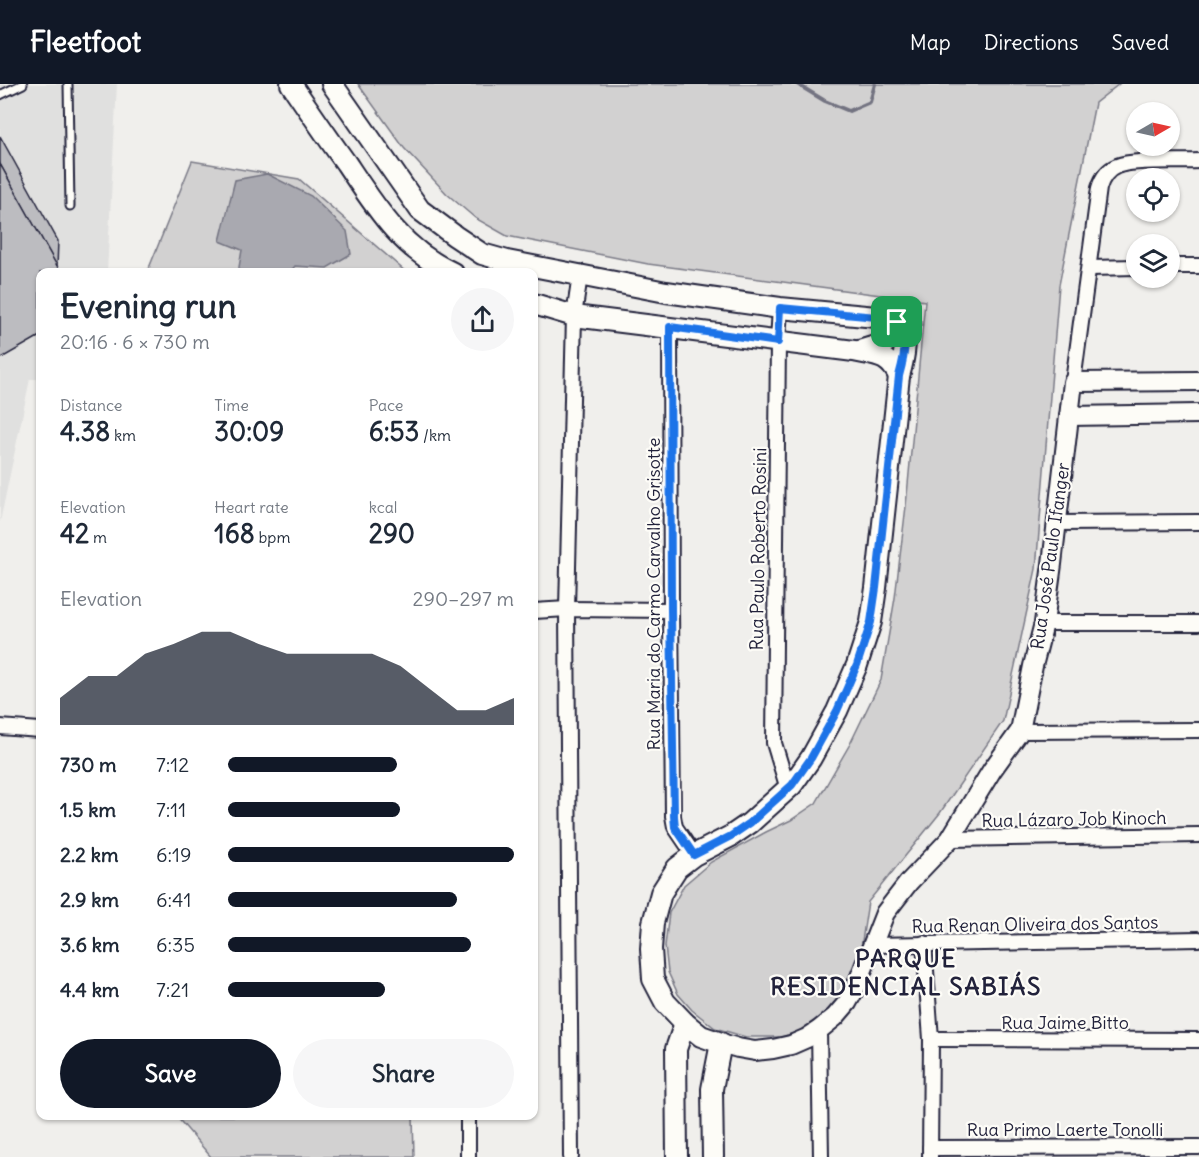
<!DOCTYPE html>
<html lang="en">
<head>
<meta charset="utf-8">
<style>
	:root { --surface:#fff; --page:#f6f6f7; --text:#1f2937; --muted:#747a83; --accent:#111827 }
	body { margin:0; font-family:Delius,sans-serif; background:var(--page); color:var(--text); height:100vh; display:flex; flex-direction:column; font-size:22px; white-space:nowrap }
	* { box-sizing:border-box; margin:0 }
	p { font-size:20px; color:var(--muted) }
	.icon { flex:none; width:33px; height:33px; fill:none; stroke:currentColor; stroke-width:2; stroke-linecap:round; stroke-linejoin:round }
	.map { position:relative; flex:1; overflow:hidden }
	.sheet { position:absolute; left:36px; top:184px; width:502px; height:852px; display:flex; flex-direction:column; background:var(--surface); border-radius:12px; box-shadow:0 2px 4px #0004 }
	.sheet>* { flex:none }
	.needle { width:39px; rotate:81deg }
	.controls { position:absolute; left:1126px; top:18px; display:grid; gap:12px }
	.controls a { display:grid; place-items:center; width:54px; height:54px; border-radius:50%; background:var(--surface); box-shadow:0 2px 4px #0004; font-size:30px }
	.pin { position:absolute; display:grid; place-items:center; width:51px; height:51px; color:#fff; margin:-26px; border-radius:12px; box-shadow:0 3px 9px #0006 }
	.round { display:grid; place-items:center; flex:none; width:63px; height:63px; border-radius:32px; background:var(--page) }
	.overview { display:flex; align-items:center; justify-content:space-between; height:102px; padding:0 24px }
	h1 { font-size:33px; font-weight:700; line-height:45px }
	.figures { display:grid; grid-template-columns:repeat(3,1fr); gap:9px; height:102px; padding:6px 24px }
	.figures div { display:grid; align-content:center }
	.figures b { font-size:26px; font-weight:700 }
	.figures small { font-size:16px; font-weight:400 }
	.figures p { font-size:16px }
	.chart { height:168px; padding:12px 24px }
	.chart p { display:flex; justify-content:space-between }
	.chart svg { width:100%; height:108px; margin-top:6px; fill:var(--accent); opacity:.7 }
	.cta { display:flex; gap:12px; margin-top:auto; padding:12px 24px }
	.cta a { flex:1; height:69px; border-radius:36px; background:var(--accent); color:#fff; font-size:24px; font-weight:700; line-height:69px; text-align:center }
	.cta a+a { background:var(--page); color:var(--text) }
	ul { padding:0 24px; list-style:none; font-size:20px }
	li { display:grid; grid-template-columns:96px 72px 1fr; align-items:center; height:45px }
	li i { height:15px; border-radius:8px; background:var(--accent) }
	header { display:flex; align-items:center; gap:36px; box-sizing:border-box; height:84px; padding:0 30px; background:var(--accent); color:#fff }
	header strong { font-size:28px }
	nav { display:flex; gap:33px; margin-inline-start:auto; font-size:21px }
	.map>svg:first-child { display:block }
	.built { fill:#e0e0df }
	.green { fill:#d2d1d1; stroke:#7a7a86; stroke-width:1.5 }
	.water { fill:#a9a9b0; stroke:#737381; stroke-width:1.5 }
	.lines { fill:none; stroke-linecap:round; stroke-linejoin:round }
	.stream { stroke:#737381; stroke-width:4 }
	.building { fill:#bcbcc0; stroke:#22223b; stroke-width:1.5 }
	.service-casing { stroke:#22223b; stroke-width:11 }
	.minor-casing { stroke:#22223b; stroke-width:18 }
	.tertiary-casing { stroke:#22223b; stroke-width:22 }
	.secondary-casing { stroke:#22223b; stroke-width:24 }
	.service { stroke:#fdfcf7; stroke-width:7 }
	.minor { stroke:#fdfcf7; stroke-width:14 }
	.tertiary { stroke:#fdfcf7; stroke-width:18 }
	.secondary { stroke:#fdfcf7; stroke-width:20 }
	.route-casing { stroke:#fff; stroke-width:12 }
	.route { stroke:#1a73e8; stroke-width:8 }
	.labels { text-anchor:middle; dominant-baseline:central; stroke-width:4.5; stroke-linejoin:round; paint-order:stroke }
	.street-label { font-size:18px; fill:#22223b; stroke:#fdfcf7 }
	.district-label { font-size:24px; font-weight:bold; letter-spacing:1.5px; fill:#22223b; stroke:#fdfcf7 }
</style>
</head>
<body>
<header>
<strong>Fleetfoot</strong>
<nav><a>Map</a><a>Directions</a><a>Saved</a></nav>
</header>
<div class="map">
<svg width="1199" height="1073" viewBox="0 0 1199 1073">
	<rect width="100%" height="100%" fill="#f0efec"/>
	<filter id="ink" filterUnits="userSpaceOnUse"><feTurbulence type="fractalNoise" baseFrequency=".0167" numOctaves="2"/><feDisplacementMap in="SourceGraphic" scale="12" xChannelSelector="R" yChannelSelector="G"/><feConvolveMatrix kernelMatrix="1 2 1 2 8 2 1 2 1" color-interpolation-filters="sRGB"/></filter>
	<g filter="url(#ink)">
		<path class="built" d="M0,0H117L107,189H40V295H30L0,438Z"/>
		<g class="green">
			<path d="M358,0H1119L1095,19L1059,201L1036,485L1003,637L940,729L868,818L860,870L849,900L836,920L801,947L781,953H746L715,944L692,926L678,910L668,888L665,862L669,829L684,801L711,778L766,748L791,736L816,719L850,660L881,596L895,514L906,422L925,217L648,180L507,152L475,134L447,110L404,64Z"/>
			<path d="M192,77L299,95L407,189H147Z"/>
			<path d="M176,1032H413L414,1073H211Z"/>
		</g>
		<path class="water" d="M267,90L311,112L347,147L351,170L327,184L295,182L289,189H238L242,166L220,157L235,96Z"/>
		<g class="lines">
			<path class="stream" d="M797,0L825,17L849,27L870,18L875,0"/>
		</g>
		<g class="building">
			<path d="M0,52L58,157L57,183L0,80Z"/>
			<path d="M0,80L61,189H40V252L0,275Z"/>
		</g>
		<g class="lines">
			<defs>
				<g id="service">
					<path d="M68,0L70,122"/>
					<path d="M0,11L23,0"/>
				</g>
				<g id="minor">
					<path d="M1170,182H1199"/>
					<path d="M1089,184L1137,183"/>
					<path d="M780,224L778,258L774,659L788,705"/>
					<path d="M670,243L671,526L673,732L675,743L694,771"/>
					<path d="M1073,298L1099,104C1102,94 1107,86 1117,82C1132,75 1180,78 1199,77"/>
					<path d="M1057,439L1199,438"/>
					<path d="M534,527L567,525L671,526"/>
					<path d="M1044,539H1199"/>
					<path d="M0,643L40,646"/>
					<path d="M1020,647L1199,646"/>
					<path d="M950,755L1199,751"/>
					<path d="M924,859L931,955L930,1073"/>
					<path d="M872,861L1199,855"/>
					<path d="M819,946L821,1073"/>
					<path d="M931,955L1199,956"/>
					<path d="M468,1032V1073"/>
					<path d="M930,1064L1199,1063"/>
					<path d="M571,1073L567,525L574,232L580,191"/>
				</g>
				<g id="tertiary">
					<path d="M1069,332L1199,330"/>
					<path d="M721,959L738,964L755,967L773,965L791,961L807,954L819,946L835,933L847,919L856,903L885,829L909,798L950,755L992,686L1020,647L1033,582L1044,539L1052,480L1073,298L1199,297"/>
				</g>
				<g id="secondary">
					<path d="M291,0C309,26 327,53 346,79C376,124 402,166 453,189"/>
					<path d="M332,0L420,126L455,152L482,170L507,177L666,208L780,224L887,234C890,235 893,236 896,237C911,247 903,278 899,292L876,504L871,538L857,581L837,627L811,674L792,701L750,739L731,752L694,771L677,784L661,809L653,839L651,865L653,895L665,918L685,939L701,952L721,959L712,1005L713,1073"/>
					<path d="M534,220L574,232L854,267C876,272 888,270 899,292"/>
					<path d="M859,267L882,260L888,257L891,249L890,244L878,235"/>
					<path d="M677,1073L676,965L685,939"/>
				</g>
			</defs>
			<use href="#service" class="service-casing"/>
			<use href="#minor" class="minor-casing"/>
			<use href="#tertiary" class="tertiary-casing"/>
			<use href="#secondary" class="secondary-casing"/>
			<use href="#service" class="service"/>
			<use href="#minor" class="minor"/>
			<use href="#tertiary" class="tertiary"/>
			<use href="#secondary" class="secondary"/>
		</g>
	</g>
	<g class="lines" filter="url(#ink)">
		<defs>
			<path id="route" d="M780,224L887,234C890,235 893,236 896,237C911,247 903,278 899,292L876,504L871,538L857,581L837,627L811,674L792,701L750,739L731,752L694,771L675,743L674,732L671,526L670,243L778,258Z"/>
		</defs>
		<use href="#route" class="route-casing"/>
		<use href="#route" class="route"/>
	</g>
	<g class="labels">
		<g class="street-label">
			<text transform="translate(758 465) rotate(-89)">Rua Paulo Roberto Rosini</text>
			<text transform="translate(1050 472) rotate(-82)">Rua José Paulo Ifanger</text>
			<text transform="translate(653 510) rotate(-90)">Rua Maria do Carmo Carvalho Grisotte</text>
			<text transform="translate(1074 735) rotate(-1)">Rua Lázaro Job Kinoch</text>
			<text transform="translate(1035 840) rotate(-1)">Rua Renan Oliveira dos Santos</text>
			<text x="1065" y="938">Rua Jaime Bitto</text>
			<text x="1065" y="1045">Rua Primo Laerte Tonolli</text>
		</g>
		<g class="district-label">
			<text x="906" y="874">PARQUE<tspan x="906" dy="28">RESIDENCIAL SABIÁS</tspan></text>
		</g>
	</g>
</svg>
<div class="controls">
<a><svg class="needle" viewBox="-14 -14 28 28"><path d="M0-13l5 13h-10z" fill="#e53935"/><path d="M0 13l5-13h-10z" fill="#747a83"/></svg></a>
<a><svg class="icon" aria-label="locate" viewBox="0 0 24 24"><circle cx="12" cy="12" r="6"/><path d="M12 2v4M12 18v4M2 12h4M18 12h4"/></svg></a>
<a><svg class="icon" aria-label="layers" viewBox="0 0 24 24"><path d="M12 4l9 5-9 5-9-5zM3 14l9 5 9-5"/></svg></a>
</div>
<div class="pin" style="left:897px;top:238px;background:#1e9e55"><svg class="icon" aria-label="arrive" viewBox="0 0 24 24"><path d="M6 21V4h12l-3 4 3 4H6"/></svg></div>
<section class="sheet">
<div class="overview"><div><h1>Evening run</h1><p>20:16 · 6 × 730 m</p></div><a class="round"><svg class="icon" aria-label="share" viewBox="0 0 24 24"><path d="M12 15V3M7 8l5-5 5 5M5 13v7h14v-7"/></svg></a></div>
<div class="figures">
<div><p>Distance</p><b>4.38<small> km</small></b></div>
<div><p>Time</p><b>30:09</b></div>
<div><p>Pace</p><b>6:53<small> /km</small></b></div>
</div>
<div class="figures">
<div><p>Elevation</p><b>42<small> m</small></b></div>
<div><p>Heart rate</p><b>168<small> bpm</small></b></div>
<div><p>kcal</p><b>290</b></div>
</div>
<div class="chart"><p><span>Elevation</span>290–297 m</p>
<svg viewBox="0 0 160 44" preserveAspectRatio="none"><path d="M0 44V33L10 24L20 24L30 15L40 11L50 6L60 6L70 11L80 15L90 15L100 15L110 15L120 20L130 29L140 38L150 38L160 33V44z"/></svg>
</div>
<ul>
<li><b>730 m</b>7:12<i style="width:59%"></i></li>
<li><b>1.5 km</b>7:11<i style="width:60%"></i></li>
<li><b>2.2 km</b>6:19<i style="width:100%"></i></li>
<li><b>2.9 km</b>6:41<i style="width:80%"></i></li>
<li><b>3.6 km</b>6:35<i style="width:85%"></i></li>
<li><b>4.4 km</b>7:21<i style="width:55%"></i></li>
</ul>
<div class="cta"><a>Save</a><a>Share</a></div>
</section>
</div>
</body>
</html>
